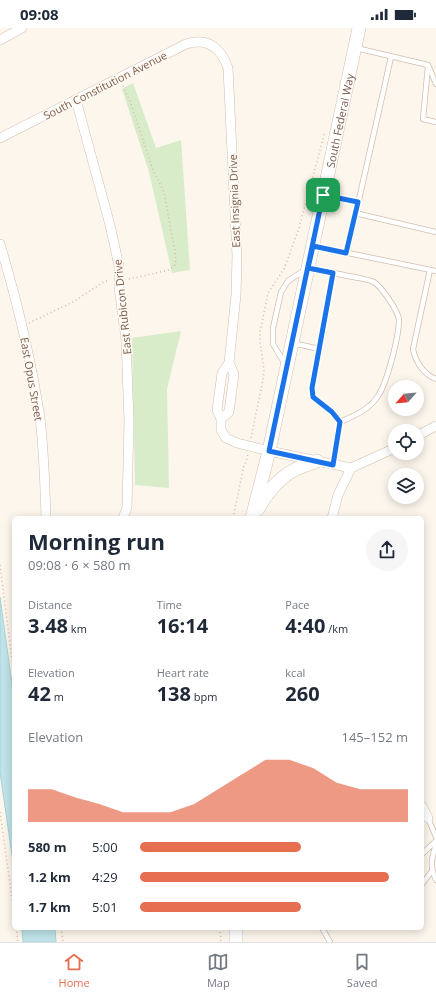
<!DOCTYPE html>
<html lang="en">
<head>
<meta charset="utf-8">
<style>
	:root { --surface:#fff; --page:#f6f6f7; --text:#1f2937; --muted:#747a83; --line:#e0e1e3; --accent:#e76f51 }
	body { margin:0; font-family:"Open Sans",sans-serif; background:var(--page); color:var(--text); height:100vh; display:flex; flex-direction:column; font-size:15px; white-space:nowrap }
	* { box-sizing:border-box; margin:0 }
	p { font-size:13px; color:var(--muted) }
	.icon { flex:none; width:22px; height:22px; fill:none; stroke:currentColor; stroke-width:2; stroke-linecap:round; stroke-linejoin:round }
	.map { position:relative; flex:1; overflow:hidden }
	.side { position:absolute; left:12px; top:488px; width:412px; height:414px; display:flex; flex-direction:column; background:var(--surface); border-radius:6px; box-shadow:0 2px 10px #0003 }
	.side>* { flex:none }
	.needle { width:26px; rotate:243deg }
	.buttons { position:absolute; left:388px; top:352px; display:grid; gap:8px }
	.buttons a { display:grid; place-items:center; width:36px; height:36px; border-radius:50%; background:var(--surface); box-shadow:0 2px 10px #0003; font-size:20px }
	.pin { position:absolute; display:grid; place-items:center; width:34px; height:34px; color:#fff; margin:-17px; border-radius:8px; box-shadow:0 2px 6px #0006 }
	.round { display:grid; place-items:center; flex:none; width:42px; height:42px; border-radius:21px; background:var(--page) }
	.summary { display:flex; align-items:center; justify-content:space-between; height:68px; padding:0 16px }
	h1 { font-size:22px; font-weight:700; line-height:30px }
	.metrics { display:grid; grid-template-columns:repeat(3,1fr); gap:6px; height:68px; padding:4px 16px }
	.metrics div { display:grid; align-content:center }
	.metrics b { font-size:20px; font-weight:700 }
	.metrics small { font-size:11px; font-weight:400 }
	.metrics p { font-size:11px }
	.chart { height:112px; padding:8px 16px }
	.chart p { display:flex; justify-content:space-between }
	.chart svg { width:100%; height:72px; margin-top:4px; fill:var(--accent); opacity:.7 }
	ul { padding:0 16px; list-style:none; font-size:13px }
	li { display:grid; grid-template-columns:64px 48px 1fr; align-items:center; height:30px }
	li i { height:10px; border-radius:5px; background:var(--accent) }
	.status { display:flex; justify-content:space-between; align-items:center; height:28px; padding:0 20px; background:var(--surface); direction:ltr }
	.status svg { height:11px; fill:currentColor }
	.dock { display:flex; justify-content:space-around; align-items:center; height:56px; border-top:1px solid var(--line); background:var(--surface); font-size:11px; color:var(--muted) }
	.dock a { display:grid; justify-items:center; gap:2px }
	.dock .selected { color:var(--accent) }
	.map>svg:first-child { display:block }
	.green { fill:#d8ecc9 }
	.water { fill:#bfe3e8; stroke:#a5d3da }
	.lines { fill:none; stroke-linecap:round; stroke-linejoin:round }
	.lane-casing { stroke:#d1beb0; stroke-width:6 }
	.street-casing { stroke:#d1beb0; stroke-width:10 }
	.secondary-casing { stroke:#d6c0b0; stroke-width:14 }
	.path { stroke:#d9b8a5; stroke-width:1.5; stroke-dasharray:1 3; stroke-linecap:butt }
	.lane { stroke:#fff; stroke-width:4.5 }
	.street { stroke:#fff; stroke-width:9 }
	.secondary { stroke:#fff; stroke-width:13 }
	.route-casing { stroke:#fff; stroke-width:8 }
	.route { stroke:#1a73e8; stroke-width:5 }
	.labels { text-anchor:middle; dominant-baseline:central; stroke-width:3; stroke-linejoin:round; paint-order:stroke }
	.street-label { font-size:11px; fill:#7a5c4d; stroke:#fffaf3 }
</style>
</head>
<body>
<div class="status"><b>09:08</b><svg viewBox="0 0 49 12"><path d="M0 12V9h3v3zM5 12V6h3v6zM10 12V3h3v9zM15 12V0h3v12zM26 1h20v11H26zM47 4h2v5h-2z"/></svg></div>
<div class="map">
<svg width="436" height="914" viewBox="0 0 436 914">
	<rect width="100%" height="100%" fill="#fdf6ec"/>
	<g class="green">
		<path d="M133,55L156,120L181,112L190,242L172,245L149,144L122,61Z"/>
		<path d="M181,303L167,361L169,460L135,457L132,310Z"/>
	</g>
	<g class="water">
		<path d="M0,569L14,671V841L0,744Z"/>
		<path d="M22,900H55L56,914H23Z"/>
	</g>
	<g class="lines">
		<defs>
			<g id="lane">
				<path d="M356,20L428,37L436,56"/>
				<path d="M428,38L423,91L436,94"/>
				<path d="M324,167L358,174"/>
				<path d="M355,185L436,204"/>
				<path d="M314,218L436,243"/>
				<path d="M347,225L391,29"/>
				<path d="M430,242L413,321C415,333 424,347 436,351"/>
				<path d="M293,315L319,321"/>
				<path d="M285,336L273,316V300L281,264L288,253L308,240C325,243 342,247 359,250C363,251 370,252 374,254C382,260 398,282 399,292C399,308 387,355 378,368C369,382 354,388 340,394"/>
				<path d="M333,437L340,394L332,384L313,369L312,360L333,245"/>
				<path d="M428,790L436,809"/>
				<path d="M436,816C432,830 429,837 436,852"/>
				<path d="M422,826L436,813"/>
				<path d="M422,856L432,843"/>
				<path d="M322,900L330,914"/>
			</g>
			<g id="street">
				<path d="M0,12L22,0"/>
				<path d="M76,72L110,197L119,238V259L126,312L129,393L127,480L123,490"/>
				<path d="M0,110L186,16C208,9 221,20 228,40L237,228L236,267L229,335"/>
				<path d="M0,216C17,273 31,331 40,390C44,423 45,457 46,490"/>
				<path d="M221,391L229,384L234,346L229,335L222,345L217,382L221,391V402L226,410L237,415L269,423L351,440L395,420"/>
				<path d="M417,408L436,398"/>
				<path d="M332,490L338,467L351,440"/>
				<path d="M422,778L428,790"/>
			</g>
			<g id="secondary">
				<path d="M258,481C266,465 280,449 296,441C303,438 310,436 317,433"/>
				<path id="s1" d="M252,490L269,423L359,0"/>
				<path d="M236,900V914"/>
			</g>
		</defs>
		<use href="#lane" class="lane-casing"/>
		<use href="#street" class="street-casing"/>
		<use href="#secondary" class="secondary-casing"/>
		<g class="path">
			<path d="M123,58L131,76L153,142L164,164L176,229L175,237L169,242L130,251L127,250"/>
			<path d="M29,295L73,274L105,253H110"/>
			<path d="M251,410L263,352L264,342L260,314V304L268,265L284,241L298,203L325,104"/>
			<path d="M233,490L244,437L246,434L248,426"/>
			<path d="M0,537L14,648"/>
			<path d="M0,784L14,885"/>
			<path d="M16,900L18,914"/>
			<path d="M61,900L63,914"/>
			<path d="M220,900L221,914"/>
		</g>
		<use href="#lane" class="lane"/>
		<use href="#street" class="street"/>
		<use href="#secondary" class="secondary"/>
	</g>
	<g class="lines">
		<defs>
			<path id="route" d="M323,167L269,423L333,437L340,394L332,384L313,369L312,360L333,245L308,240L313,218L346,225L358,174L323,167"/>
		</defs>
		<use href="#route" class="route-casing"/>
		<use href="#route" class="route"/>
	</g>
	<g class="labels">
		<g class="street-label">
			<text transform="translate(105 57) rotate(-27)">South Constitution Avenue</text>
			<text stroke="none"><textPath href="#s1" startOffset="407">South Federal Way</textPath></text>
			<text transform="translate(234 173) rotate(-92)">East Insignia Drive</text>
			<text transform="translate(122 279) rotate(-96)">East Rubicon Drive</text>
			<text transform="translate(32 351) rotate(80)">East Opus Street</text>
		</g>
	</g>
</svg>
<div class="buttons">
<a><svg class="needle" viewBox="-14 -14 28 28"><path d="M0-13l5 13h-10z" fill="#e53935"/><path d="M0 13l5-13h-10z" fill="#747a83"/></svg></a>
<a><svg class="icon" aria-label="locate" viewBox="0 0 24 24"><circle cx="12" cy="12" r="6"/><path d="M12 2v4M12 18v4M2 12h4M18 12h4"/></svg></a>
<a><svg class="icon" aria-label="layers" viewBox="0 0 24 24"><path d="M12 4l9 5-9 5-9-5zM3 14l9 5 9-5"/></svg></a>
</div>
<div class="pin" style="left:323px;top:167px;background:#1e9e55"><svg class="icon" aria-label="arrive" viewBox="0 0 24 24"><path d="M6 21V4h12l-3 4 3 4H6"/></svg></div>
<section class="side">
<div class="summary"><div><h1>Morning run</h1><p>09:08 · 6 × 580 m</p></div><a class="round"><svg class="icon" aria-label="share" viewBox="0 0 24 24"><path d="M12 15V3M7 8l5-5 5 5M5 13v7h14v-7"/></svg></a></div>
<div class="metrics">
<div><p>Distance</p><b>3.48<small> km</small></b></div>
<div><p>Time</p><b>16:14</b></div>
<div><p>Pace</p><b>4:40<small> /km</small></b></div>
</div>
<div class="metrics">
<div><p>Elevation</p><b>42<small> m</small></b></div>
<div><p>Heart rate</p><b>138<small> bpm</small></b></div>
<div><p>kcal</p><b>260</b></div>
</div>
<div class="chart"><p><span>Elevation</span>145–152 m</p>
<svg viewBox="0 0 160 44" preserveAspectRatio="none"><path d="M0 44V24L10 24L20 29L30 33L40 38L50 38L60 38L70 33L80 24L90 15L100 6L110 6L120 11L130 20L140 24L150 24L160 24V44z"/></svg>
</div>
<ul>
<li><b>580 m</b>5:00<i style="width:60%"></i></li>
<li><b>1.2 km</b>4:29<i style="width:93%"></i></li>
<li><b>1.7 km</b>5:01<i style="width:60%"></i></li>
</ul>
</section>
</div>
<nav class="dock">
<a class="selected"><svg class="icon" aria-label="home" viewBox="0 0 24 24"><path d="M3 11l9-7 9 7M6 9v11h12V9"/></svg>Home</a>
<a><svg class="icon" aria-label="map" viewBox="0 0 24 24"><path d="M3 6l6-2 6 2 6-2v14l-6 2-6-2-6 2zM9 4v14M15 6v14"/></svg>Map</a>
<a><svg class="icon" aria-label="saved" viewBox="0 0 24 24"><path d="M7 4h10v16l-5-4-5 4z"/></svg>Saved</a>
</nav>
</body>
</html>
